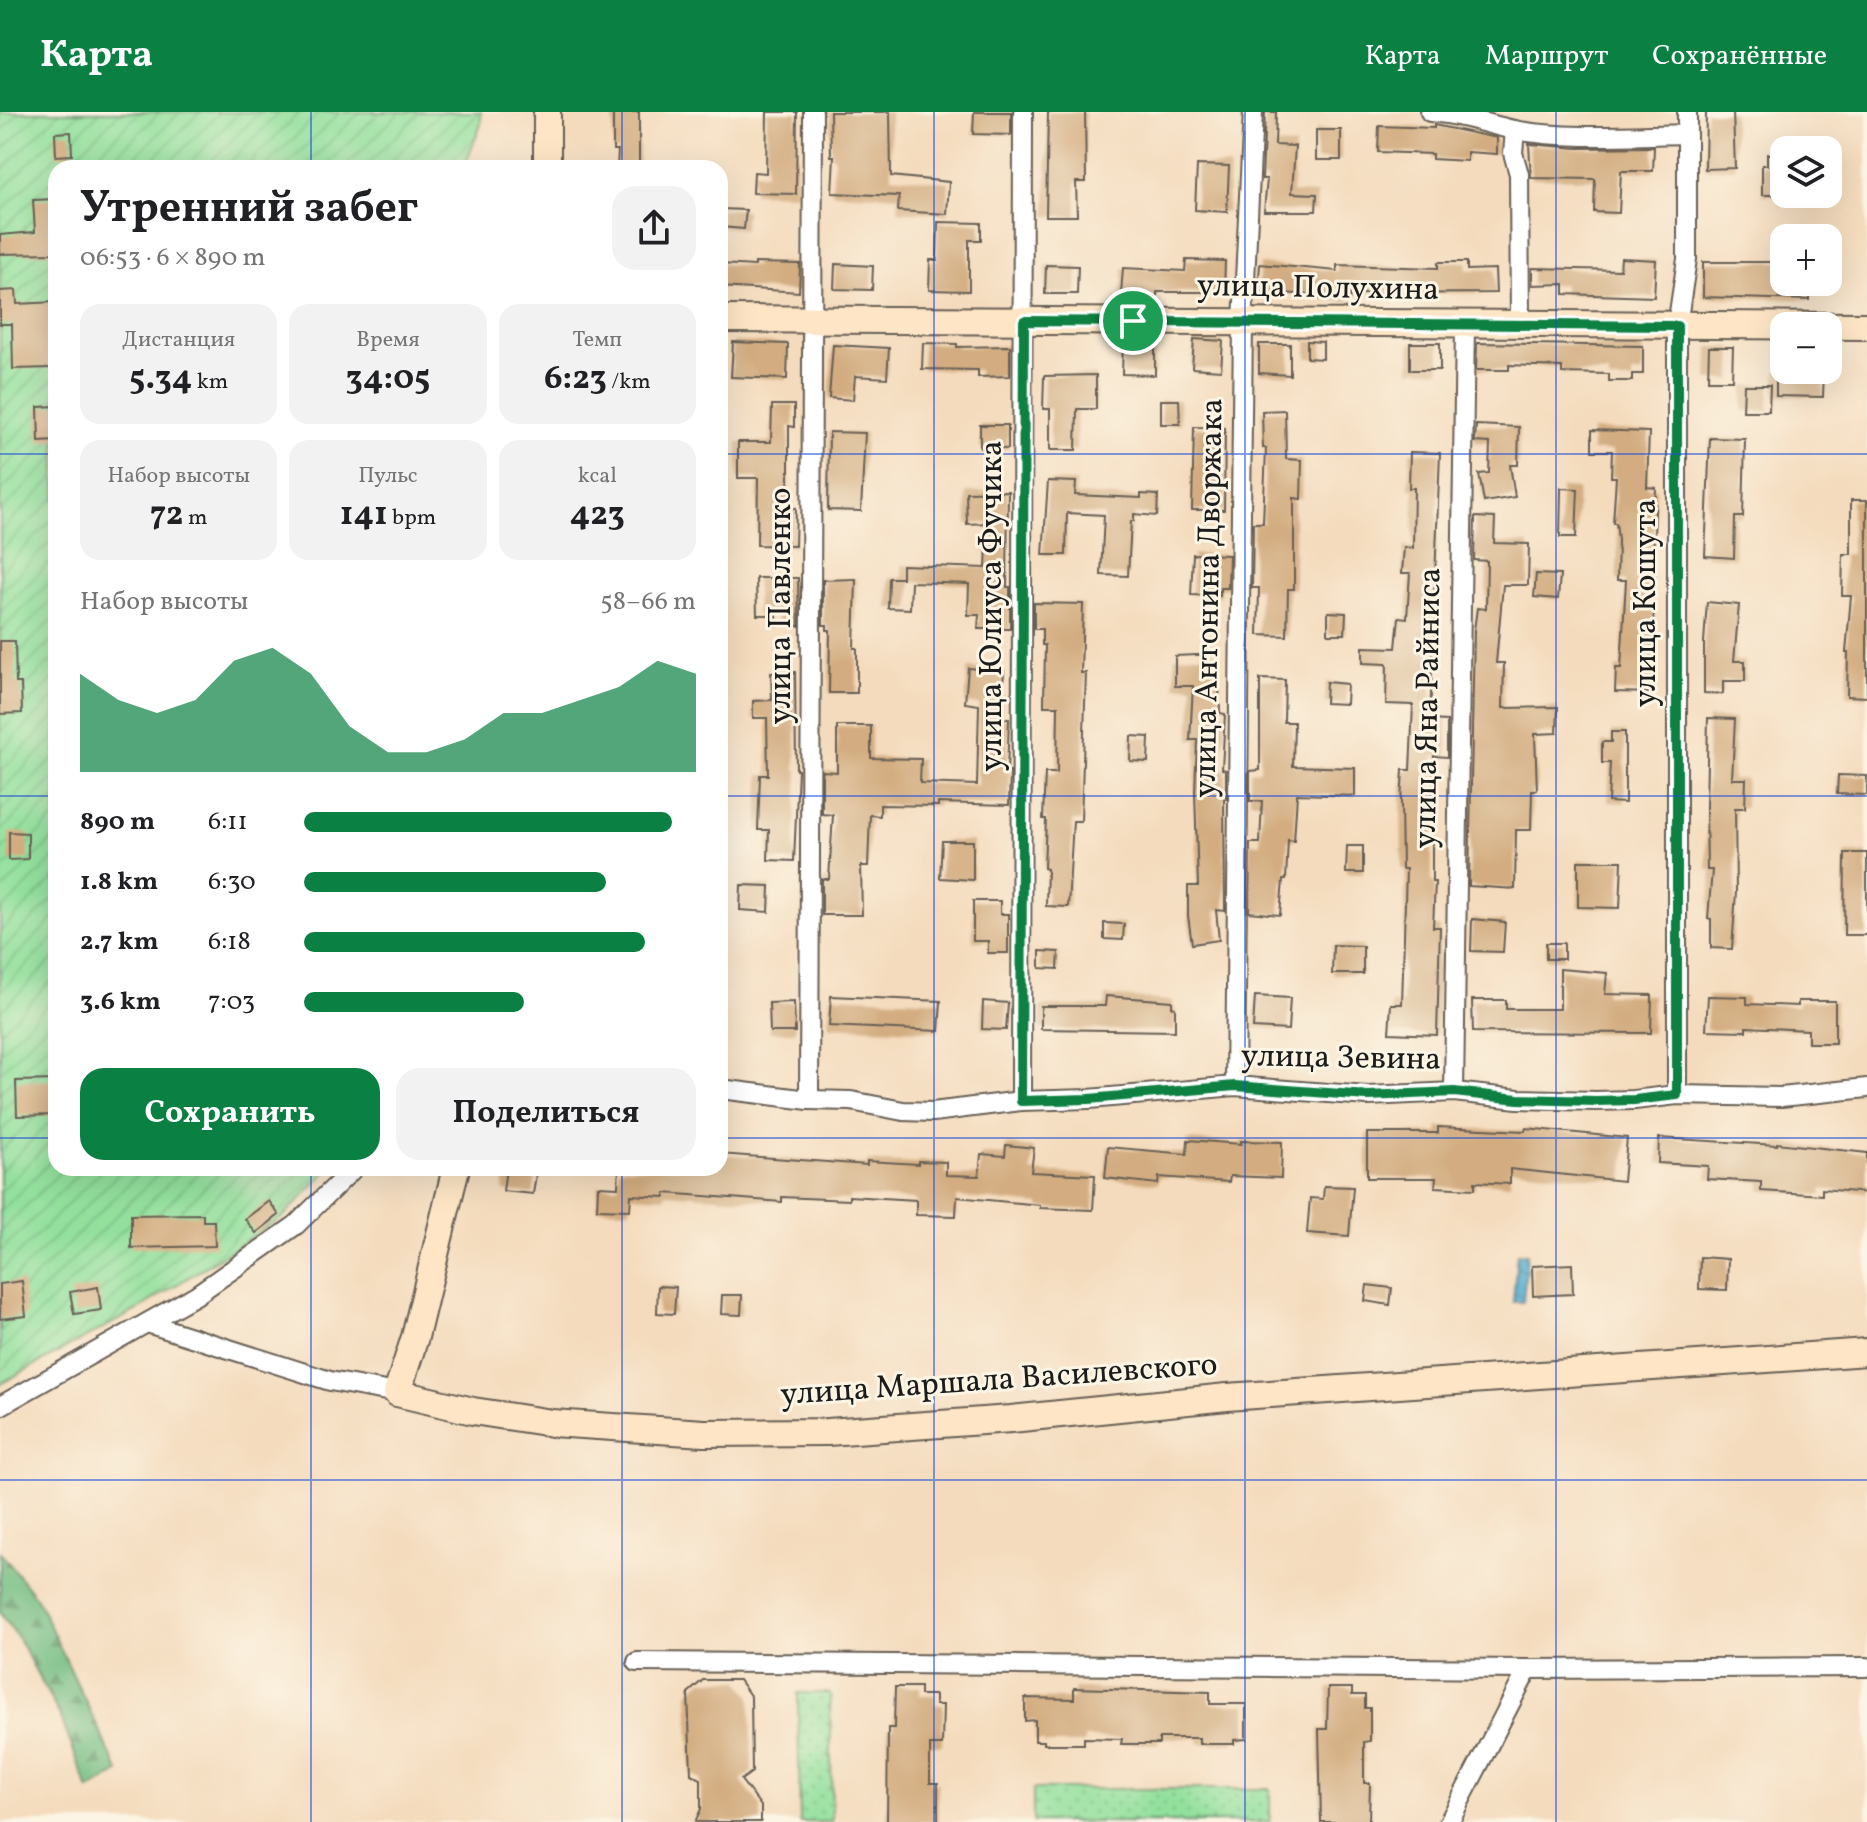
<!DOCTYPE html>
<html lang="ru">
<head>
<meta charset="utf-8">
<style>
	:root { --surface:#fff; --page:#f2f2f2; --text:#202124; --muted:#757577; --accent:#0b8043 }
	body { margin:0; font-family:Vollkorn,serif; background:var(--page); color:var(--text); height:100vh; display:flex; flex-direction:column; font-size:30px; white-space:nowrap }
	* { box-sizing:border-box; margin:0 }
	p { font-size:26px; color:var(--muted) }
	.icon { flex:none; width:44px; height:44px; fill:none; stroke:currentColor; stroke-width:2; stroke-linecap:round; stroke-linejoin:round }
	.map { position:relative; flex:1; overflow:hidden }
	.drawer { position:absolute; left:48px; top:48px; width:680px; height:1016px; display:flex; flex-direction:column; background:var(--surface); border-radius:24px; box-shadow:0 8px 32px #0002 }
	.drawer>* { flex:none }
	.buttons { position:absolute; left:1770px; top:24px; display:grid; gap:16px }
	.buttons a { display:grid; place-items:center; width:72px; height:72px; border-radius:16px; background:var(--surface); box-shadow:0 8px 32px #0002; font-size:40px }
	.pin { position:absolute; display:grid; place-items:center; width:68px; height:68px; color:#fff; margin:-34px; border:4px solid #fff; border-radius:50%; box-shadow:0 2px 8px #0007 }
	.round { display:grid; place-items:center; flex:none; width:84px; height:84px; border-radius:24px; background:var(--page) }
	.headline { display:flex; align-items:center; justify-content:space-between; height:136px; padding:0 32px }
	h1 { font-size:44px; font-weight:700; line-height:60px }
	.metrics { display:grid; grid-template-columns:repeat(3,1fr); gap:12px; height:136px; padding:8px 32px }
	.metrics div { display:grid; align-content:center; border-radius:20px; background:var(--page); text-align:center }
	.metrics b { font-size:34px; font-weight:700 }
	.metrics small { font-size:22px; font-weight:400 }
	.metrics p { font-size:22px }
	.chart { height:224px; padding:16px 32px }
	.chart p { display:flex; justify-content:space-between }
	.chart svg { width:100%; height:144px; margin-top:8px; fill:var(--accent); opacity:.7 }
	.action { display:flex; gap:16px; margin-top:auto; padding:16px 32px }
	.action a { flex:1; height:92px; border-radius:24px; background:var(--accent); color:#fff; font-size:32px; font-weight:700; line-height:92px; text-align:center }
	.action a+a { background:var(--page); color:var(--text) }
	ul { padding:0 32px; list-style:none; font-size:26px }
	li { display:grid; grid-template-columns:128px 96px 1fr; align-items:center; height:60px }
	li i { height:20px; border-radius:10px; background:var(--accent) }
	header { display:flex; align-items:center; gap:48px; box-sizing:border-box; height:112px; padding:0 40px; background:var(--accent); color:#fff }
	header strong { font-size:38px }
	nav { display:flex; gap:44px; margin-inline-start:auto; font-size:28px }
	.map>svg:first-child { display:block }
	.forest { fill:url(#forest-firs); stroke:#496d50; stroke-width:2 }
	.park { fill:url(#park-dots); stroke:#587e5c; stroke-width:2 }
	.garden { fill:url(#garden-furrows); stroke:#587e5c; stroke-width:2 }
	.water { fill:url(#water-ripples); stroke:#366374; stroke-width:2 }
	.building { fill:#d3ad81 }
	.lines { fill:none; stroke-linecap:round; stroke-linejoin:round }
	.street-casing { stroke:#685f54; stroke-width:22 }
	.secondary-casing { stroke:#685f54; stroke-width:30 }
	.street { stroke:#fff; stroke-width:18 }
	.secondary { stroke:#fde5c5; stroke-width:26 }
	.route-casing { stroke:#fff; stroke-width:16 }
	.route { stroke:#0b8043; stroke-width:10 }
	.grid { fill:none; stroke:#1d4ed8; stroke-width:2; stroke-opacity:0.55 }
	.labels { text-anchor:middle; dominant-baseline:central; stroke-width:6; stroke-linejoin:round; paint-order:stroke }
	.street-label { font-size:32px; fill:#1c1c1c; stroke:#fcf5e5 }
</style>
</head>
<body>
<header>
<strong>Карта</strong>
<nav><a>Карта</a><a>Маршрут</a><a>Сохранённые</a></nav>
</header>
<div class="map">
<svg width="1867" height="1710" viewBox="0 0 1867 1710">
	<defs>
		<pattern id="forest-firs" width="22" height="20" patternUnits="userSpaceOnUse" patternTransform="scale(2)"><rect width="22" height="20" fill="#76be84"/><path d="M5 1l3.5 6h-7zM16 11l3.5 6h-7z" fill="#609a6b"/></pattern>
		<pattern id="park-dots" width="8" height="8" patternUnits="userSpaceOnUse" patternTransform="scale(2)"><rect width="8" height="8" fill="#93e09d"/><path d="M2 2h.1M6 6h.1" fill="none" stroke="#7ec087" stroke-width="1.8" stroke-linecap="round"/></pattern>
		<pattern id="garden-furrows" width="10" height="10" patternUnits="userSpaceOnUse" patternTransform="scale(2)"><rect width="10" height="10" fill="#93e09d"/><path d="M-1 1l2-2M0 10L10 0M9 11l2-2" fill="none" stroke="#7ec087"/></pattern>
		<pattern id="water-ripples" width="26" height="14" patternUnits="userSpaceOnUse" patternTransform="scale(2)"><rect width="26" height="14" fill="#4faacd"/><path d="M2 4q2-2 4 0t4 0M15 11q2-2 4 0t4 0" fill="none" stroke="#418aa6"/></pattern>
	</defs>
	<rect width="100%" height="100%" fill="#fcf5e5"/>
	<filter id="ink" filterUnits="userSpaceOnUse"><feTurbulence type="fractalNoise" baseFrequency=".0125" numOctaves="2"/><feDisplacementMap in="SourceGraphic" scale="16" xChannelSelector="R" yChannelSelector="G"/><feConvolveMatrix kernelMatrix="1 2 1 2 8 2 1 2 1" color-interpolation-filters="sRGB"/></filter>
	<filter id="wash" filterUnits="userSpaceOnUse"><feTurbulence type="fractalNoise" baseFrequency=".006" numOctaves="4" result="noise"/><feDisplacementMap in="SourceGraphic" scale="32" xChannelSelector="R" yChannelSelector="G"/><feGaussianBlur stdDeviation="1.8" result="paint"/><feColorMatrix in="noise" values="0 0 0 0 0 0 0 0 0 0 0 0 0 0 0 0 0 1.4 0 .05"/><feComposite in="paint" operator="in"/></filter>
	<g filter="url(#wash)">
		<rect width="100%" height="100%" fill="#f4dbbd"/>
		<path class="forest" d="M0,1440L37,1487L119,1660L89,1678L59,1602L19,1528L0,1501Z"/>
		<g class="park">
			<path d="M798,1581H830L832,1710H800Z"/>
			<rect x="1033" y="1677" width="237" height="33"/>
		</g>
		<path class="garden" d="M0,0H481V12L464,56H56V1056H330L282,1106L137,1198L0,1272Z"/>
		<path class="water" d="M1517,1141L1527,1142L1523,1190H1513Z"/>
		<g id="blocks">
			<g class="building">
				<path d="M613,0H639V56H617L618,38H613Z"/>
				<path d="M767,0H797L796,82L753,81L754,60L766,61Z"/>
				<path d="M830,0H890L891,64L949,70L947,102L898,99L899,84L832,81L834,44H831Z"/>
				<path d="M974,0H1011V23L973,22Z"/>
				<path d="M1048,0H1085L1086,70H1076L1077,104H1046Z"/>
				<path d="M1265,0H1276L1275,33L1295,34L1292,81L1317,82L1316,99H1264L1267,67H1262Z"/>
				<path d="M1706,0H1733L1735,56L1705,57Z"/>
				<path d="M1434,13L1497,26V42L1467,40V49L1432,47V42L1378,40L1379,14L1434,16Z"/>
				<rect x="1316" y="18" width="25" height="30"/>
				<path d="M71,20L72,43L56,44L55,21Z"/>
				<path d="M1529,32L1578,36L1654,35L1653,59H1621L1619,101L1594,100L1595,67L1531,66Z"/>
				<path d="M1767,42H1784V83H1762V53H1767Z"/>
				<path d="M1197,53L1229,54L1227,100L1195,98Z"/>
				<path d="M56,87V141L0,142V123L35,120L33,88Z"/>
				<path d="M720,97L746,98L744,117L720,115Z"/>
				<path d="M938,110L981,111V128H969V179L929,178L930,148H937Z"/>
				<path d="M1621,146L1656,148L1654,185L1564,182V172L1532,173V156L1620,158Z"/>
				<path d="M1186,148L1225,149L1224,180H1157V184L1121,182L1123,156L1185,159Z"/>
				<path d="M1438,150H1467V158L1495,157L1496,181L1350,182L1349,189L1320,187V183L1258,180L1260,152L1337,159V153L1438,156Z"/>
				<path d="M1703,150H1784V170H1809V188L1703,185Z"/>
				<path d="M755,151L800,152L799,180L720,175V152L755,154Z"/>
				<path d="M835,152L873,154L872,178L834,177Z"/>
				<path d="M1046,153L1078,154L1077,182H1045Z"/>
				<path d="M16,178L17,192L56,190V212H50L52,256L13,257L12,212H0V179Z"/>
				<path d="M1194,227L1223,229L1221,258L1192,256Z"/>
				<path d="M1307,229L1323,230V247L1307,246Z"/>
				<path d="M733,230L788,232L787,267L731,265Z"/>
				<path d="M1123,230L1155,231V263L1122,262Z"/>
				<path d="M923,231L957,232V235L1010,234V264L978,265V258L922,257Z"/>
				<rect x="1410" y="231" width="30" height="27"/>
				<path d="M1477,231L1643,234V262H1632V269H1609V262L1562,261V255L1509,253V258H1476Z"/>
				<path d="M1259,232H1290V263L1259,261Z"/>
				<path d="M833,233L889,236L887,266L855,264L853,288L829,286Z"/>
				<path d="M1709,235H1733L1732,268H1708Z"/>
				<path d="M1776,258H1824L1823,285L1776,284Z"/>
				<path d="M1096,263V297H1077L1076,338H1050V297H1043L1044,264Z"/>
				<path d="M1744,273H1770L1769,299H1743Z"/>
				<path d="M1161,288H1179L1180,312H1161Z"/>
				<path d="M772,293H794V315L789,314V396H796L795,434L757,433L758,366H738V330H771Z"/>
				<path d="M56,294V329L39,330L38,295Z"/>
				<path d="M1285,298L1286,347L1302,348L1301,387L1294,386V477H1288L1287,524L1258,523L1259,476H1252L1253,411H1263L1266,336H1263L1262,299Z"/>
				<path d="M980,313H1008V337L980,336Z"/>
				<path d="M1476,313L1519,315L1518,353H1510L1515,385L1484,390L1479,362L1489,361L1490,331L1475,330Z"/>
				<path d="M1194,315L1225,316L1224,398H1192Z"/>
				<path d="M1592,318L1649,320L1647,375L1656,376L1651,496H1654L1650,557H1654L1653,581L1615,580L1616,556H1621L1626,468H1617L1618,428L1616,411H1613L1616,365H1611L1612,339H1592Z"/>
				<path d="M829,320L865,321L861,399L828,398Z"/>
				<path d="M1710,326L1745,327L1743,405H1735L1734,446L1705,444Z"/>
				<path d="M1410,340L1440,341L1434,491H1438L1435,529L1433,528L1430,608L1447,609V645L1434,644L1432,689V770H1435L1433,815H1440L1437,923L1389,921L1391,892H1402L1406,757H1402L1401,689L1403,658H1410L1413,593L1386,592L1387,552L1363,551V535L1396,536L1399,505L1407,506L1410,461H1402L1404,435L1413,436L1414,376H1409Z"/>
				<path d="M1048,369L1076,370L1075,383L1141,386V382L1158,383L1157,404L1134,402V409H1131L1128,464L1101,463L1104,403L1067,401L1066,443H1043Z"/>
				<path d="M1561,376L1578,377L1576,425H1560Z"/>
				<path d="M1008,379L1007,475H1010V517H978L979,503H968L969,472L911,470L910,497L888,496L889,466H902V453L986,456L988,411L967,412L966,380Z"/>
				<path d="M1851,388H1867V585L1847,584L1848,540H1846L1851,484H1842L1843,442H1851Z"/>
				<path d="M1475,405L1495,406L1494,431L1529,432L1528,473H1503L1496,551H1504L1503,596L1558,595L1557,621L1535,622L1537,678H1532L1531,718H1516L1515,777L1469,774L1474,518L1477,496L1486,497L1487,449L1474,448Z"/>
				<path d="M1193,442L1229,443L1228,476H1220V484L1191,483Z"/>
				<path d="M1536,462L1560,463L1558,487L1534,485Z"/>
				<path d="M756,466H798L799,514H777V503H757Z"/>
				<path d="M856,467L854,536H857V581H829L830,518H827V513H823V468Z"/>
				<path d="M1707,490L1739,493L1734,549H1745V569H1723V582L1704,581V530Z"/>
				<path d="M1034,491L1083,492L1081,561H1086L1081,709H1073L1068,795L1046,794L1047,757L1044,756L1046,707H1043L1045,661H1057L1058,594H1044L1045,533H1042V517H1034Z"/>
				<path d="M1328,500L1346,501L1345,522H1328Z"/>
				<path d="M0,529H15L16,571H21L22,601L0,602Z"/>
				<path d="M1218,542L1220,601L1225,602L1222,657L1226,658V687H1224L1225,799L1216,798L1219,828L1192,832L1188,804V774H1198L1195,681L1197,628H1190L1193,574H1175V544Z"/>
				<path d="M968,556L1004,559L1001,607H1009L1007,660H1010L1009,693L938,691V694L880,693V704L870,703L868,754H861L862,803H822V767H829L833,703L822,702V659L837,660V614H871V646L921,647L920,671L977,673L979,593L965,591Z"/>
				<path d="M795,560L796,658H798L794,749L768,748L769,718H758L760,663H768L767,606H753V589L772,588L771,561Z"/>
				<path d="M1260,567L1285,568L1284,610H1294L1293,654L1355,656V684L1297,682L1294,729L1288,728L1286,768H1283L1280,803L1249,800L1250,731H1260L1262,689H1250V659L1260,658Z"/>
				<path d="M1326,570L1347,572L1346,592L1325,591Z"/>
				<path d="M1708,606L1735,607L1732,667H1746L1745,696H1735L1736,780L1732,837L1711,836V807L1708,806L1712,758H1707L1706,695Z"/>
				<path d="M1611,620H1625V691L1608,690L1610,651H1602V630H1611Z"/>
				<path d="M1131,624L1149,625L1148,650L1130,649Z"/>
				<path d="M1838,663L1867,664V683L1837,682Z"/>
				<path d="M9,720L28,721V747L9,748Z"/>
				<path d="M942,729H973V768L940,766Z"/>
				<path d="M1347,734H1363V761H1346Z"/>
				<path d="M1845,741H1867V823H1844Z"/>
				<path d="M1578,749H1622L1620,796L1578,795Z"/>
				<path d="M741,773L770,774L769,800L740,798Z"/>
				<path d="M973,789H1000V802H1008V841H988V829H973Z"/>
				<path d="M1472,807L1505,810L1503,840L1471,839Z"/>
				<path d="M1104,811L1124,812L1123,828L1104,827Z"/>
				<rect x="1546" y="831" width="18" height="16"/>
				<path d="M1333,833L1363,834V862H1332Z"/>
				<path d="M1040,839L1059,840L1058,857L1040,856Z"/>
				<path d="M1560,857L1607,861L1605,882L1652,883L1651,921L1473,920L1472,888H1506V897H1560Z"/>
				<path d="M831,884L941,889L939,919L829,914Z"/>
				<path d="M1106,884L1172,889V895L1175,896V919L1041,917V894H1105Z"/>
				<path d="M1255,884L1290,886L1288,918L1253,916Z"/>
				<path d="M1708,884L1747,885V892L1798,894V889H1835V931H1808V918L1746,915V919L1706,918Z"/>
				<path d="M983,889L1008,891L1006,918L982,917Z"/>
				<path d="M794,890L795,920H770L769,891Z"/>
				<path d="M55,968V1003L17,1004L16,969Z"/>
				<path d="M1438,1015L1525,1019L1526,1016L1627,1026L1623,1069L1510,1057V1072L1475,1070V1077L1435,1075L1436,1066H1367V1021H1438Z"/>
				<path d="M1659,1026L1777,1033V1031L1867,1041V1081L1822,1077V1083L1761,1079V1070L1707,1067L1708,1054L1658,1051Z"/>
				<path d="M1188,1028L1241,1032V1029L1282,1030L1281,1066L1230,1064L1229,1070L1159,1065L1158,1072L1105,1066L1108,1035L1187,1042Z"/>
				<path d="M1006,1033L1034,1036L1031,1060L1095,1063L1093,1098L1040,1096V1093L957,1085L956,1104L916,1103V1088L849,1084V1088L782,1085V1090L665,1081V1085L631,1083L630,1098L597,1097L598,1074L618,1075L619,1056H720V1042L867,1053V1049L918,1052V1049L946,1050V1063L979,1064L981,1042L1005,1044Z"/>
				<path d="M506,1056H537L533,1082L503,1079Z"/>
				<path d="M1324,1074L1353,1075L1349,1124L1307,1121L1310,1086L1323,1087Z"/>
				<path d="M269,1089L279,1103L256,1121L245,1107Z"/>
				<path d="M203,1102V1109H214L215,1134L131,1136V1103Z"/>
				<path d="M1700,1145L1728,1147L1727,1178L1699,1177Z"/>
				<path d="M1572,1152L1573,1182L1533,1184L1532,1154Z"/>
				<path d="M22,1169L26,1204L0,1207V1172Z"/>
				<path d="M1367,1173L1392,1176L1390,1193L1365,1189Z"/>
				<path d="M658,1174L676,1175L674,1202L657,1201Z"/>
				<path d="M98,1175L101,1198L74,1202L70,1180Z"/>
				<path d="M722,1183H742L741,1203L721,1202Z"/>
				<path d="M703,1568H739L751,1585L752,1660L741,1668L761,1694V1710H695L701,1697V1667L691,1662L688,1581Z"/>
				<path d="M895,1575H920V1583H935V1593H943L942,1633H930V1671H938V1710H887L888,1616H894Z"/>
				<path d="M1074,1576L1210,1580V1592H1246V1627L1234,1628V1632H1199V1626H1159V1632H1121L1122,1627L1084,1626V1632H1044V1629H1035V1608L1025,1609V1586L1074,1587Z"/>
				<path d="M1328,1576H1352V1583H1365V1596H1370V1629L1364,1630V1671H1370L1369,1708L1364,1710H1321L1319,1617H1327Z"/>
			</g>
		</g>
	</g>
	<g filter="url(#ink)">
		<use href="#blocks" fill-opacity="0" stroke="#685f54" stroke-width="2"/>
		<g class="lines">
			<defs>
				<g id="street">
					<path d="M1430,0C1460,2 1486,12 1514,18C1571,28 1630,23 1687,22"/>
					<path d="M1515,18L1513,41L1519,62L1520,213"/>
					<path d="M1235,974L1243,210L1253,0"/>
					<path d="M720,977L809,988L851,989L903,999L933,1000L1021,989L1089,987L1235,974L1368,984L1454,980L1518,987L1596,989L1634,988L1677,983L1781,985L1867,976"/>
					<path d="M1454,980L1465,213"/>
					<path d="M1677,983V214L1687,147V0"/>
					<path d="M809,988L813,0"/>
					<path d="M1021,989L1023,0"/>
					<path d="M147,1211L330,1269L397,1281"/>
					<path d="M0,1294L196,1183L296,1113L354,1056"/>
					<path d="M637,1550L1528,1557L1867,1555"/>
					<path d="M1449,1710L1528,1557"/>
				</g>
				<g id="secondary">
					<path d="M547,0V56"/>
					<path d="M720,207L1867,214"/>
					<path d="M456,1056L415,1225L397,1281L473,1299L552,1311L704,1321L827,1320L1011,1307L1227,1285L1867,1240"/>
				</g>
			</defs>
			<use href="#street" class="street-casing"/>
			<use href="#secondary" class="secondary-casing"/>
			<use href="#street" class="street"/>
			<use href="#secondary" class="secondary"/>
		</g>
	</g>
	<g class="lines" filter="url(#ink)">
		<defs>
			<path id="route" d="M1024,209L1677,214V983L1634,988L1596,989L1518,987L1454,980L1368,984L1235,974L1089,987L1021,989Z"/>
		</defs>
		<use href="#route" class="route-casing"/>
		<use href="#route" class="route"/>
	</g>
	<path class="grid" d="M311,0V56M622,0V56M934,0V1710M1245,0V1710M1556,0V1710M0,342H56M720,342H1867M0,684H56M720,684H1867M0,1026H56M720,1026H1867M311,1056V1710M622,1056V1710M0,1368H1867"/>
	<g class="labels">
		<g class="street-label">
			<text transform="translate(1318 177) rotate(1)">улица Полухина</text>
			<text transform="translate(1210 486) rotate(-89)">улица Антонина Дворжака</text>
			<text transform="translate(1647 491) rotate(-90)">улица Кошута</text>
			<text transform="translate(782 494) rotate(-90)">улица Павленко</text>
			<text transform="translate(993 494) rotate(-90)">улица Юлиуса Фучика</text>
			<text transform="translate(1429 596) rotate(-89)">улица Яна Райниса</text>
			<text transform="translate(1341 947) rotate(1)">улица Зевина</text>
			<text transform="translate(999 1269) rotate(-4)">улица Маршала Василевского</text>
		</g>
	</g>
</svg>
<div class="buttons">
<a><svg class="icon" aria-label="layers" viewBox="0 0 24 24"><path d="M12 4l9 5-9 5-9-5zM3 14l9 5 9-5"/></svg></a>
<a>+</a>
<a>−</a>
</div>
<div class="pin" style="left:1133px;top:209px;background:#1e9e55"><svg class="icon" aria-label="arrive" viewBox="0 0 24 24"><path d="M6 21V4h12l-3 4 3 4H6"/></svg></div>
<section class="drawer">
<div class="headline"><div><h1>Утренний забег</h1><p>06:53 · 6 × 890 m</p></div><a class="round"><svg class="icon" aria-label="share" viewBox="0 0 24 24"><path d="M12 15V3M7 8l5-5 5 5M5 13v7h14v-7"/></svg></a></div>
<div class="metrics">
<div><p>Дистанция</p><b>5.34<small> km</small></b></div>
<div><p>Время</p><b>34:05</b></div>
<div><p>Темп</p><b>6:23<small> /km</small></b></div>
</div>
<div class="metrics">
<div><p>Набор высоты</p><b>72<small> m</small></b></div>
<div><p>Пульс</p><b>141<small> bpm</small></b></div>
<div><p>kcal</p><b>423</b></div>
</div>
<div class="chart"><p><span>Набор высоты</span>58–66 m</p>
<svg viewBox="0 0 160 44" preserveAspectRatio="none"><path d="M0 44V14L10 22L20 26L30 22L40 10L50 6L60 14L70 30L80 38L90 38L100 34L110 26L120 26L130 22L140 18L150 10L160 14V44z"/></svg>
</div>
<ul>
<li><b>890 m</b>6:11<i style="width:94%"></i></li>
<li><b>1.8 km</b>6:30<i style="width:77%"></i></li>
<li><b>2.7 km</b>6:18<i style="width:87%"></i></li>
<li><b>3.6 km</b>7:03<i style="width:56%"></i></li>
</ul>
<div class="action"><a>Сохранить</a><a>Поделиться</a></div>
</section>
</div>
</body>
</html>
